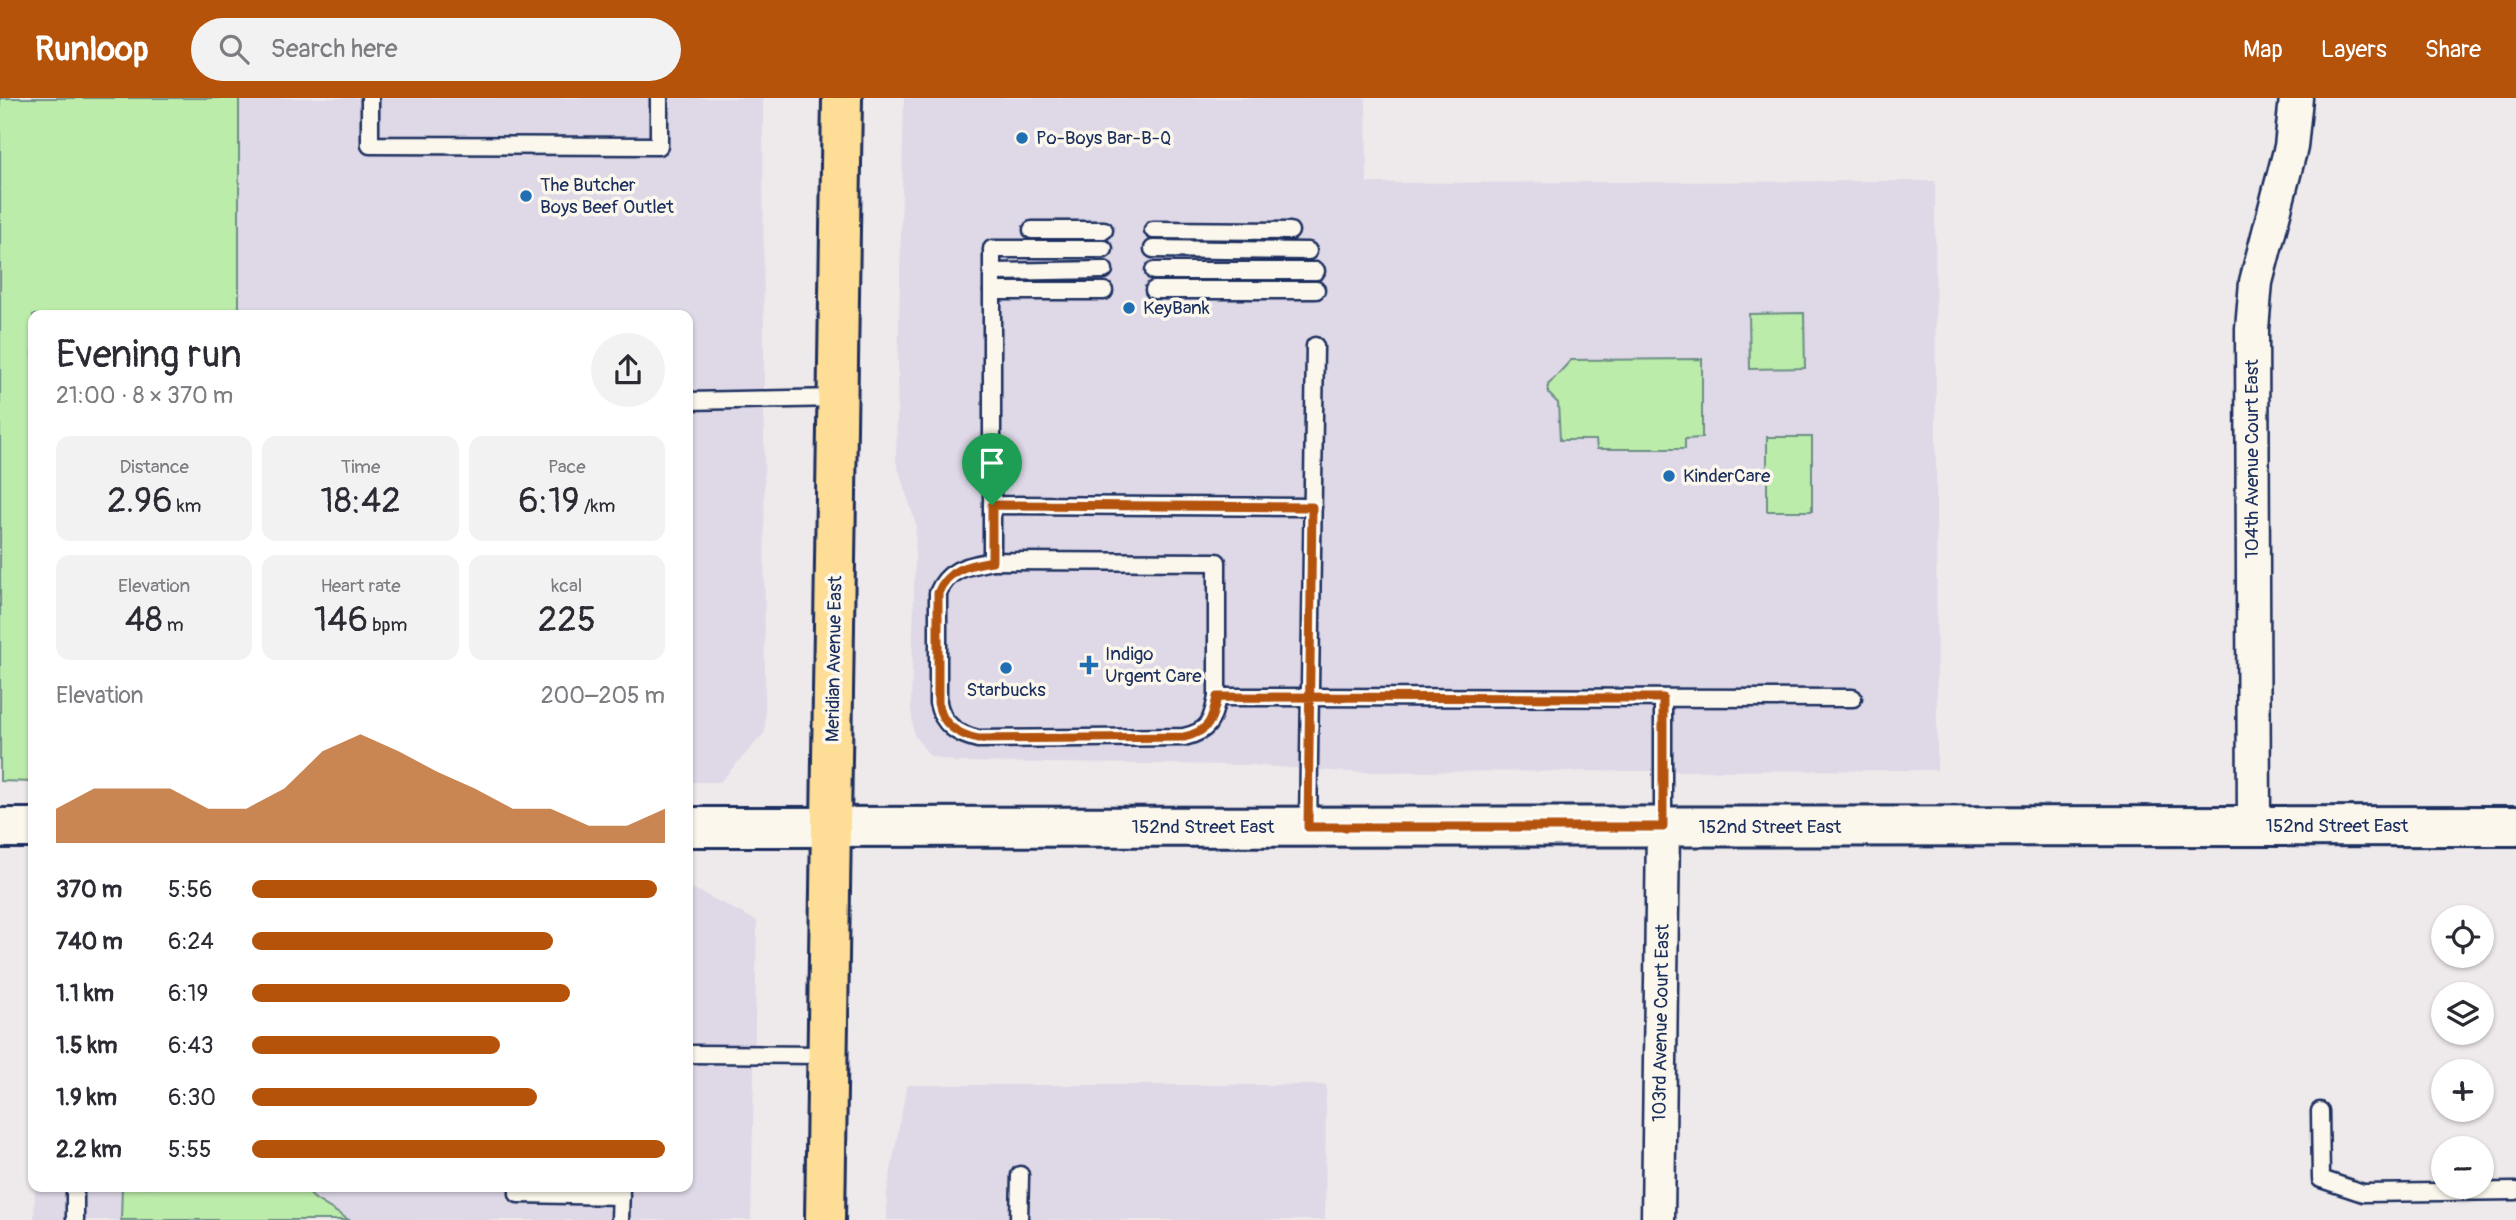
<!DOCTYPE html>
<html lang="en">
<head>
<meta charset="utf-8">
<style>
	:root { --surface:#fff; --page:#f2f2f3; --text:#2b2b33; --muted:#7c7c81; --accent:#b45309 }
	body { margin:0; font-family:Pangolin,sans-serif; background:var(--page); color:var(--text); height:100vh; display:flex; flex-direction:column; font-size:26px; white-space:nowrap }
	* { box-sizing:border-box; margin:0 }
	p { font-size:23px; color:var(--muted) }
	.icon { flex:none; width:38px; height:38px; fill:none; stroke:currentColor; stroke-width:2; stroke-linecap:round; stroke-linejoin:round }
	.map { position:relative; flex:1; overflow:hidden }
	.drawer { position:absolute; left:28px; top:212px; width:665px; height:882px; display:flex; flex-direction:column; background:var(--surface); border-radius:14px; box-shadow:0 2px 5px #0004 }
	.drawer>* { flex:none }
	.controls { position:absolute; left:2431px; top:807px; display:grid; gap:14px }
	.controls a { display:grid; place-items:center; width:63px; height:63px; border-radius:50%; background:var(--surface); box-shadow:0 2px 5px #0004; font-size:35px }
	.pin { position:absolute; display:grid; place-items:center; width:60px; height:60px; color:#fff; margin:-72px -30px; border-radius:50% 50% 50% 0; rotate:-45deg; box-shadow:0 0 7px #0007 }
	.pin .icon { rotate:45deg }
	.round { display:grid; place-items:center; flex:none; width:74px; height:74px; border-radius:37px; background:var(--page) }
	.summary { display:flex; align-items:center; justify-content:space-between; height:119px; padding:0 28px }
	h1 { font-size:38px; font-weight:600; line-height:52px }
	.figures { display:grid; grid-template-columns:repeat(3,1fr); gap:10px; height:119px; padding:7px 28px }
	.figures div { display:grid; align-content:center; border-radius:14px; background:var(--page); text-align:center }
	.figures b { font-size:35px; font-weight:600 }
	.figures small { font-size:19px; font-weight:400 }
	.figures p { font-size:19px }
	.chart { height:196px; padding:14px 28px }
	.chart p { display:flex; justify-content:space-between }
	.chart svg { width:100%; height:126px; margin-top:7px; fill:var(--accent); opacity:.7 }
	ul { padding:0 28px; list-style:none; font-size:23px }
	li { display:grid; grid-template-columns:112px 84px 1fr; align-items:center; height:52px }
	li i { height:18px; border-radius:9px; background:var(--accent) }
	header { display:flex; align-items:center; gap:42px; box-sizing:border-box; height:98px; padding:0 35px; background:var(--accent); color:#fff }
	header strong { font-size:33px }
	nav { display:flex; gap:38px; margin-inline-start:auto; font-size:24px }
	.search { width:490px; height:63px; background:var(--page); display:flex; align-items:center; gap:18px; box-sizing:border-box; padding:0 24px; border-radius:38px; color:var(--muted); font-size:26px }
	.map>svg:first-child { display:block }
	.built { fill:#ded8e7 }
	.green { fill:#bcecaa; stroke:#6c8e84; stroke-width:2 }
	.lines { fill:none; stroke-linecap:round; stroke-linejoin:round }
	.service-casing { stroke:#1b2f5e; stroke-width:21 }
	.minor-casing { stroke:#1b2f5e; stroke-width:37 }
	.secondary-casing { stroke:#1b2f5e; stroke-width:44 }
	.primary-casing { stroke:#1b2f5e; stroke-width:44 }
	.service { stroke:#fbf7ec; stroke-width:16 }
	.minor { stroke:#fbf7ec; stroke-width:32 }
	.secondary { stroke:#fbf7ec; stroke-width:38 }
	.primary { stroke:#fedd96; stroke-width:38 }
	.route-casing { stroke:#fff; stroke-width:14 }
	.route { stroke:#b45309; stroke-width:9 }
	.poi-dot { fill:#1f6fb2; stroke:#fbf7ec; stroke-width:2.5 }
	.labels { text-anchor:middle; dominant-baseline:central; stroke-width:7; stroke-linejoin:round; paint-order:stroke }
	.poi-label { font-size:19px; fill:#1b2f5e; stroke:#fbf7ec; text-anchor:start }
	.street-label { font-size:19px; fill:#1b2f5e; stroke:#fbf7ec }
</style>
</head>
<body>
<header>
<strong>Runloop</strong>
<div class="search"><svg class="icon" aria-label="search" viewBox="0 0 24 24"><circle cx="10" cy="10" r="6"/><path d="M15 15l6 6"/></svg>Search here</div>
<nav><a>Map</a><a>Layers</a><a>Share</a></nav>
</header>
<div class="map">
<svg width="2516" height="1122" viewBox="0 0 2516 1122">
	<rect width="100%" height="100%" fill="#eee9ea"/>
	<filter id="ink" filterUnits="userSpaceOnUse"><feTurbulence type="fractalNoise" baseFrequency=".0143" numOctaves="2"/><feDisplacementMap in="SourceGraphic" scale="14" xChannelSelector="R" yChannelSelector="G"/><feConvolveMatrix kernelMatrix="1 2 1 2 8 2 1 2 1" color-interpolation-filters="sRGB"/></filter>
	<g filter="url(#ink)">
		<g class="built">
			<path d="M239,0H763L765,634L720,684H688V217H239Z"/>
			<path d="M904,0H1366L1367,85L1935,83L1937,672L1346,674L1253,667L956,664L930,658L914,637L911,610L916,426L896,363Z"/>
			<path d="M688,788L757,823L751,1122H34L35,1089L688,1088Z"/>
			<path d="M907,987H1326L1325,1122H887V1094Z"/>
		</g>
		<g class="green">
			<path d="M0,0H239V217H33V684L0,683Z"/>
			<path d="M1804,215L1805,270L1750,271L1749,216Z"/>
			<path d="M1702,261V340L1685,341V351H1597L1596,342H1560L1558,305L1548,295V287L1571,262Z"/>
			<rect x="1767" y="339" width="45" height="74"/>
			<path d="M122,1088L302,1089L315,1101L349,1122H121Z"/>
		</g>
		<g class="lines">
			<defs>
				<g id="service">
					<path d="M370,0V47L659,48V0"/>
					<path d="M1032,132H1104"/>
					<path d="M1153,132L1290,133"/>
					<path d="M1104,151H992V407L1313,409"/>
					<path d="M1153,151L1308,153"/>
					<path d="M1154,173H1316"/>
					<path d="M992,174L1104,172"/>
					<path d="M1154,192H1316"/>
					<path d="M992,193H1104"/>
					<path d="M688,303L838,300"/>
					<path d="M992,407V463L1217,464V599L1853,600"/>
					<path d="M992,463C969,468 948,470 938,495V605C943,627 957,636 978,641L1184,639C1209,633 1212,624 1217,599"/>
					<path d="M1663,600V729"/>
					<path d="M1308,729L1315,248"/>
					<path d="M688,956L828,957"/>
					<path d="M2320,1013L2321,1081L2363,1095L2516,1093"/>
					<path d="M518,1088V1096L621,1098"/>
					<path d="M75,1122V1088"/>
					<path d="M620,1122L621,1088"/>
					<path d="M1019,1122L1020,1077"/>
				</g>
				<g id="minor">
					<path d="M2254,728L2252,231L2256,184L2291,49L2296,0"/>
					<path d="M1658,1122L1663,729"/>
				</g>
				<g id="secondary">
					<path d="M688,729L2516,728"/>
					<path d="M0,730H33"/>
				</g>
				<path id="primary" d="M825,1122L842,0"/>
			</defs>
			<use href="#service" class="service-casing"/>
			<use href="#minor" class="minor-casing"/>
			<use href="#secondary" class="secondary-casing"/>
			<use href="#primary" class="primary-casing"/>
			<use href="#service" class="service"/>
			<use href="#minor" class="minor"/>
			<use href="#secondary" class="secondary"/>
			<use href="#primary" class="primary"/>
		</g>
	</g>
	<g class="lines" filter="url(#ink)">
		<defs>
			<path id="route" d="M992,407V463C969,467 948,470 938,495V605C942,627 957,636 978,641L1184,639C1209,633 1212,624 1217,599L1663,600V729H1308L1312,409L992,407"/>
		</defs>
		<use href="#route" class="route-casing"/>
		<use href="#route" class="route"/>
	</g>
	<g class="poi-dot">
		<circle cx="1022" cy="40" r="7"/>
		<circle cx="526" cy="98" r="7"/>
		<circle cx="1129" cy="210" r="7"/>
		<circle cx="1669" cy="378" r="7"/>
		<path d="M1085.5 556.5h7v7h7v7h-7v7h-7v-7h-7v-7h7z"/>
		<circle cx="1006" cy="570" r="7"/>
	</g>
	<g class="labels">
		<g class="poi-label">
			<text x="1036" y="40">Po-Boys Bar-B-Q</text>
			<text x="540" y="87">The Butcher<tspan x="540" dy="22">Boys Beef Outlet</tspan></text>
			<text x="1143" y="210">KeyBank</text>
			<text x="1683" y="378">KinderCare</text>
			<text x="1105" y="556">Indigo<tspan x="1105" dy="22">Urgent Care</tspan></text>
			<text x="1006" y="592" text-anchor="middle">Starbucks</text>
		</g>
		<g class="street-label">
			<text transform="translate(2252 361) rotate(-90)">104th Avenue Court East</text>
			<text transform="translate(834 561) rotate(-89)">Meridian Avenue East</text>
			<text x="2337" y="728">152nd Street East</text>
			<text x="1203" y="729">152nd Street East</text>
			<text x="1770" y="729">152nd Street East</text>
			<text transform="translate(1661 925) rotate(-89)">103rd Avenue Court East</text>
		</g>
	</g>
</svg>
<div class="controls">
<a><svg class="icon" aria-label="locate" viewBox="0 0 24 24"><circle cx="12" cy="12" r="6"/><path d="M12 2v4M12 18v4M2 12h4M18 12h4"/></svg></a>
<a><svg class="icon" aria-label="layers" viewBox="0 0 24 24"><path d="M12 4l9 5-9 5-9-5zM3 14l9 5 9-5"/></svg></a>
<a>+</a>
<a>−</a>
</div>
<div class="pin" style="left:992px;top:407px;background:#1e9e55"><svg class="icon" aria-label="arrive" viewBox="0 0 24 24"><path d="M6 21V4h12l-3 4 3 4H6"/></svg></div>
<section class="drawer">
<div class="summary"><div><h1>Evening run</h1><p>21:00 · 8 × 370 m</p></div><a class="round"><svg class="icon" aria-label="share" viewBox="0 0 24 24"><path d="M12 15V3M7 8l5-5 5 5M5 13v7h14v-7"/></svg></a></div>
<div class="figures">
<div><p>Distance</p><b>2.96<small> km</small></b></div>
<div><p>Time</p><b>18:42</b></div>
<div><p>Pace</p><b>6:19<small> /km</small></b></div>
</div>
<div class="figures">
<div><p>Elevation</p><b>48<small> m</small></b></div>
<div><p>Heart rate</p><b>146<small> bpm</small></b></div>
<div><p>kcal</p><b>225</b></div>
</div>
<div class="chart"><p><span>Elevation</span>200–205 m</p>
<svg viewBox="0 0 160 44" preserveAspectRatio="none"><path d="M0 44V32L10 25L20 25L30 25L40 32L50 32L60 25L70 12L80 6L90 12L100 19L110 25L120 32L130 32L140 38L150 38L160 32V44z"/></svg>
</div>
<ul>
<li><b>370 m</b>5:56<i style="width:98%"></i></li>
<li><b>740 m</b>6:24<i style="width:73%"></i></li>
<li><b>1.1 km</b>6:19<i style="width:77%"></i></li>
<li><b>1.5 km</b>6:43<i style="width:60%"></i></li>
<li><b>1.9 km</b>6:30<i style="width:69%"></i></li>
<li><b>2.2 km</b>5:55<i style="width:100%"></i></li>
</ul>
</section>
</div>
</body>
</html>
